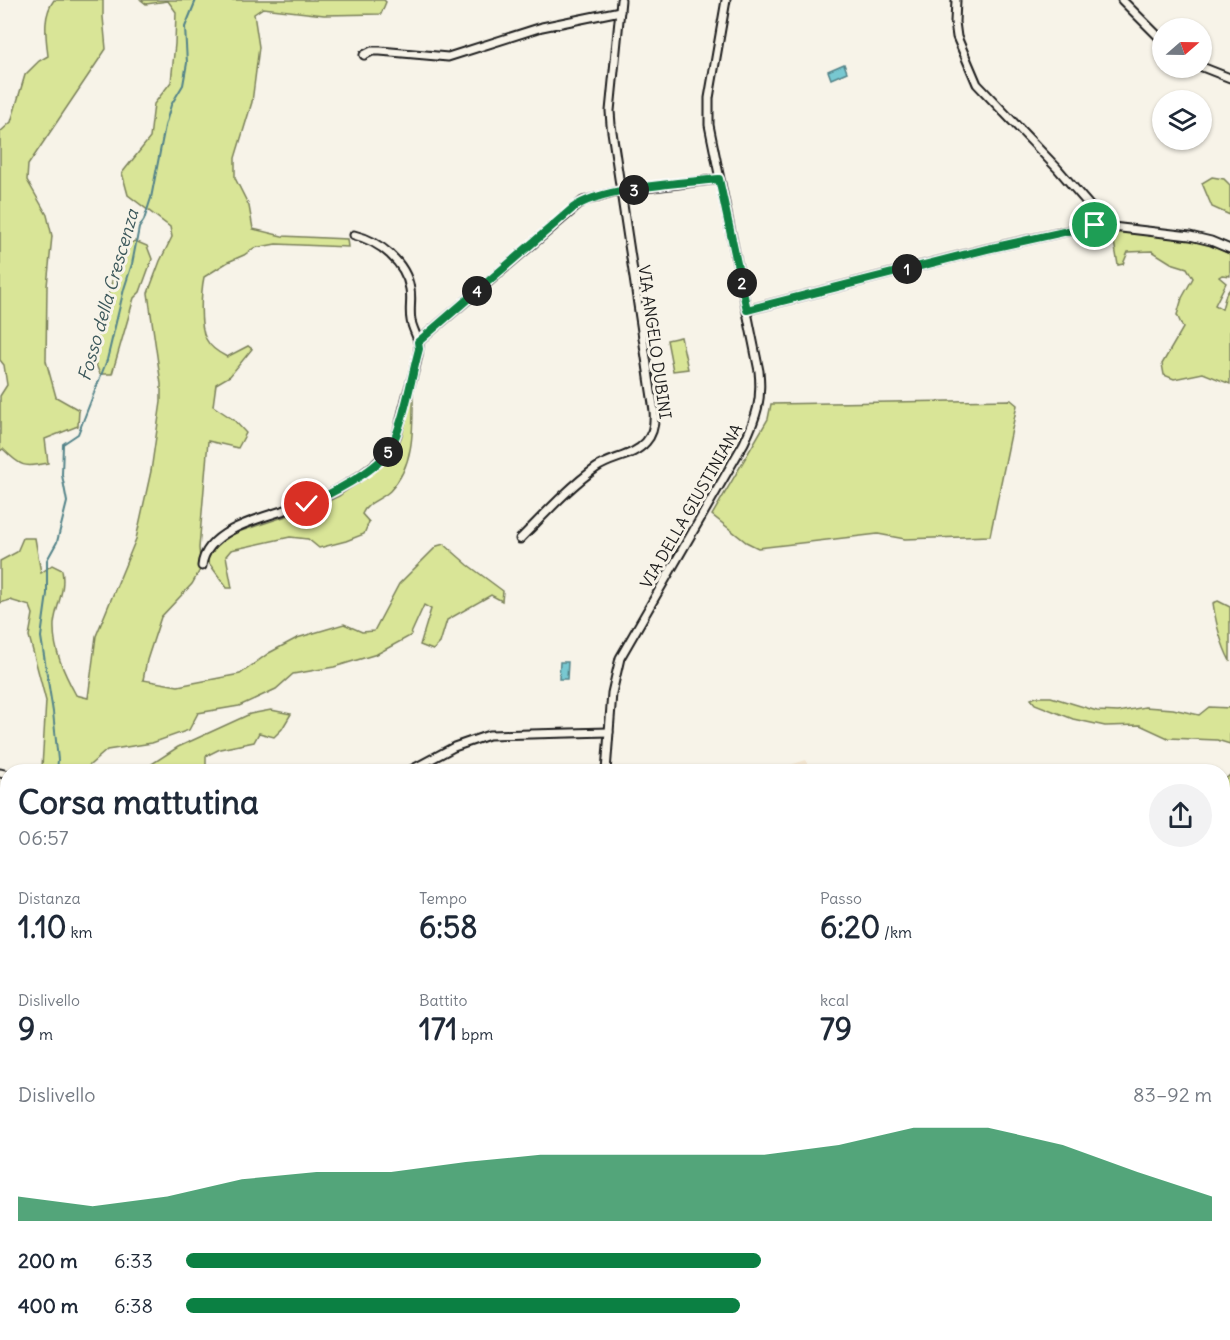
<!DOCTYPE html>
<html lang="it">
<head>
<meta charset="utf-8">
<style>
	:root { --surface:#fff; --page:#f2f2f3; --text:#1f2937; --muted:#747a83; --accent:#0b8043 }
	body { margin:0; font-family:Delius,sans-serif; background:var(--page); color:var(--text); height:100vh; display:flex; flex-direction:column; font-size:22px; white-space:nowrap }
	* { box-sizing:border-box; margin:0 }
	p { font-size:20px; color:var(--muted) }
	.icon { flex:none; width:33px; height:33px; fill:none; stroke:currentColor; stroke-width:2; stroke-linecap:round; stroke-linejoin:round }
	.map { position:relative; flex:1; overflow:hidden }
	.panel { position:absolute; left:0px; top:764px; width:1230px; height:578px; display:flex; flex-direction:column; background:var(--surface); border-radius:24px 24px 0 0; box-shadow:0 2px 4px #0004 }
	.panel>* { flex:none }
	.needle { width:39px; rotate:70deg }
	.buttons { position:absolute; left:1152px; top:18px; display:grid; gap:12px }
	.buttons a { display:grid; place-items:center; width:60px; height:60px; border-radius:50%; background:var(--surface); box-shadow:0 2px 4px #0004; font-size:30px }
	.pin { position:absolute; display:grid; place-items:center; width:51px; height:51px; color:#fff; margin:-26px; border:3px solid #fff; border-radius:50%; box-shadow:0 2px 6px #0007 }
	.km { position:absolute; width:30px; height:30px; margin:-15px; border-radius:50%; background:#222; color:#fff; font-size:16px; line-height:30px; text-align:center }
	.round { display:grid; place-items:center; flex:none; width:63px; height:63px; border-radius:32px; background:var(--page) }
	.overview { display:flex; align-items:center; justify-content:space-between; height:102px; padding:0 18px }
	h1 { font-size:33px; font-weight:700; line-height:45px }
	.stats { display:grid; grid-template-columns:repeat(3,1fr); gap:9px; height:102px; padding:6px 18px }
	.stats div { display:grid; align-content:center }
	.stats b { font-size:30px; font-weight:700 }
	.stats small { font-size:16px; font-weight:400 }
	.stats p { font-size:16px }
	.chart { height:168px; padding:12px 18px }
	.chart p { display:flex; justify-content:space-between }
	.chart svg { width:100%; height:108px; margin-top:6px; fill:var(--accent); opacity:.7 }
	ul { padding:0 18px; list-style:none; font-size:20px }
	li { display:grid; grid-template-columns:96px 72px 1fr; align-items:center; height:45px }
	li i { height:15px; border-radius:8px; background:var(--accent) }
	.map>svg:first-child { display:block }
	.built { fill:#f2e5d0 }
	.green { fill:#d9e597; stroke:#7a805a; stroke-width:1.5 }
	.water { fill:#78c8d1; stroke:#538389; stroke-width:1.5 }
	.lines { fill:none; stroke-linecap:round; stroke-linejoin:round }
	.stream { stroke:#538389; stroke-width:2 }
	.minor-casing { stroke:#1c1c1c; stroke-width:11 }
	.minor { stroke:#f7f3e8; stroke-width:7 }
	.route-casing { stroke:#fff; stroke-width:12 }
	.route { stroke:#0b8043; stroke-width:8 }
	.labels { text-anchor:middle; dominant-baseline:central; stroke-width:6; stroke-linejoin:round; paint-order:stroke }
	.street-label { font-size:16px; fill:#1c1c1c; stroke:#f7f3e8 }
	.water-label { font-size:18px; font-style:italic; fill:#3c585b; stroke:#f7f3e8 }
</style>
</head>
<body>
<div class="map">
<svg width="1230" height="1340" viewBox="0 0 1230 1340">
	<rect width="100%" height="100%" fill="#f7f3e8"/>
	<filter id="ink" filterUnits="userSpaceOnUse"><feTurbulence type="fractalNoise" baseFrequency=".0167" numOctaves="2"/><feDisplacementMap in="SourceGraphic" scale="12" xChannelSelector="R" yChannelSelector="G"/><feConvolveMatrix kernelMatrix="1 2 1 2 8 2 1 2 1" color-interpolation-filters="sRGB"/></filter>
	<g filter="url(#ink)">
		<path class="built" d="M806,760L809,771H771Z"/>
		<g class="green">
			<path d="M54,0H103V17L106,49L28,165L27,180L47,215L52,236L47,286L46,361L56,397L79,410L78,426L45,439L48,463C24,468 21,467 3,449L0,451V396L7,385L4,365L0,360V132L11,122L25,75L39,61L48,56C46,37 42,16 54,0Z"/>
			<path d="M141,0H384L386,2L381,14L324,15L263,8L254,14L259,47L252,102L235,158V178L249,206L253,229L282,236L347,239L348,247L276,244L254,248L244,255L228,262L204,277C201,291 199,326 206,339C210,347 219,353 227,357L248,346L252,349L230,376L216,384L213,406L234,420L246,433L238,448L208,441L199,548L201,568L192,584L161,617L147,660L143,680L178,686L240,674L269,653L297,638L344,624L362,632L374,631L399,584L437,546L444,544L468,565L503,591L502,601L491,595L447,620L440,643L433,650L420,645L431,609L424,605L410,636L377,654L334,667L293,674L276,689L239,706L198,713L189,730L152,743L107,750L83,771H44L42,767L46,701L29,636L33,614L30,606L10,600L0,603V561L17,552L23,538H35L41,573L52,565L62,570C66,592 56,604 54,624C53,650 64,673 76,695L88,698L96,636L136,539L151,471L161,402V384L148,293L160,261L172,237L170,227L128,195L122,173L150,138L154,104L171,82L175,44L176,12L168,1L146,4Z"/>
			<path d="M1212,177L1224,179L1230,185V215L1212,207L1202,183Z"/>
			<path d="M1116,229L1203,241L1230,254V276L1222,275L1219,277L1226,283L1215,305L1222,309L1226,294L1230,289V384L1203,373L1174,379L1164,375L1162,364L1183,328L1177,315L1182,298L1193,278L1187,268L1171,263L1152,251L1128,252L1123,264L1118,265L1112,230Z"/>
			<path d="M135,241L147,246L152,259L140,292L134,298L112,374H100L93,358L96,338L122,246Z"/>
			<path d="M681,337L688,369L673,371L667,340Z"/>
			<path d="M413,393C413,427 415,465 390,491C381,500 368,501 362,514L369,522L364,534L346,541L319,548L308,539L290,537L231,550L226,556L232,588H227L206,559L219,543L232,534L317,506L339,496L380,465L393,450L409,395Z"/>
			<path d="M1011,400L1017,405L990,536L905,539L878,534L758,548L746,542L712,515L768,419L771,404Z"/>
			<path d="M1218,601L1230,607V661C1220,642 1216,624 1213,603Z"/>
			<path d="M1036,697H1051L1097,711L1118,712L1145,707L1173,709L1199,715L1209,707L1230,708V744L1217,740L1168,738L1140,725L1105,726L1073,719L1035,704L1031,699Z"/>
			<path d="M271,710L291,714L282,729L274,737L259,733L254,742L220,749L206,756V771H141L178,747L250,714Z"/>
			<path d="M1230,775V984L1222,965V782Z"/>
			<path d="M7,819V845L0,851V822Z"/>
			<path d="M7,942V1043L0,1034V949Z"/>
			<path d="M1230,1116V1230L1223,1227L1222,1126L1228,1122Z"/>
			<path d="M1230,1237V1340H1220L1219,1334H1222L1223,1251Z"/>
		</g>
		<g class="water">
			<path d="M844,64L847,72L831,79L828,71Z"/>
			<path d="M560,662H568L567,679H559Z"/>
		</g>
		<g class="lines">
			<g class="stream">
				<path d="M57,771L58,760L53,712L41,637L47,594V560L57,542L67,502L62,475L63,444L78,434L107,360L124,289L132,264L139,228L144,220L151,198L165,126L171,105L183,85L187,63L185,27L196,0"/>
				<path d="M0,837L8,832"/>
			</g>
			<defs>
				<g id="minor">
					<path d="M956,0L955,22L957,37L977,84L1057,168L1096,213L1100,225"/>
					<path d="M1122,0L1162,40"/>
					<path d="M364,55L372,51H380L448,57L542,27L620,11"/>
					<path d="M1202,67L1230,78"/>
					<path d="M747,310L986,249L1095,225L1190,236L1211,241L1230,249"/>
					<path d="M418,342L583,201L620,191L719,179"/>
					<path d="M520,539C544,515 568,488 596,468C611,457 633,457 646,442C654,433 655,422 654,411L611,125L610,111L621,0"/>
					<path d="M202,566C206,521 292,513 326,496C347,485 370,471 386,454C398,442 400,420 405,404C408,389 419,360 419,346C419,338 412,329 411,320C409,310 412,299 410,289C406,262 379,241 354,235"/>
					<path d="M409,771L454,747L489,735L609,732"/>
					<path d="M606,771L612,693L620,658L744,443C757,416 762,400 759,371L709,125V98L726,0"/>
					<path d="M0,773L8,775"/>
					<path d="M0,1316L8,1312"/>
					<path d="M0,1324L8,1321"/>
					<path d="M626,1334L633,1340"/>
					<path d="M689,1340L701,1334"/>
				</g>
			</defs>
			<use href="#minor" class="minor-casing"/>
			<use href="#minor" class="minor"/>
		</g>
	</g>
	<g class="lines" filter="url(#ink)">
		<defs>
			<path id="route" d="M307,504C329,495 374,472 388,452C402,432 412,374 419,349L418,342L573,208C601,187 682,183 719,179L747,310L987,249L1095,225"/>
		</defs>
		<use href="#route" class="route-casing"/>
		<use href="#route" class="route"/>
	</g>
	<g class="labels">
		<g class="street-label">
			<text transform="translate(655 342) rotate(82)">VIA ANGELO DUBINI</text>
			<text transform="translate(691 506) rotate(-60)">VIA DELLA GIUSTINIANA</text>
		</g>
		<g class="water-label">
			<text transform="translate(108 295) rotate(-74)">Fosso della Crescenza</text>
		</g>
	</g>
</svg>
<div class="buttons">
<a><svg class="needle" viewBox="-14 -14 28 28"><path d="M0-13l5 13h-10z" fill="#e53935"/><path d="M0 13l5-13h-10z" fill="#747a83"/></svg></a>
<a><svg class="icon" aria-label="layers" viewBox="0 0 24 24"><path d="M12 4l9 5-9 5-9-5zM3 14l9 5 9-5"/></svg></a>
</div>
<div class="pin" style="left:1095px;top:225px;background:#1e9e55"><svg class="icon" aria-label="arrive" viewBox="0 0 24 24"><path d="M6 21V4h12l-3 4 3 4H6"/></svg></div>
<div class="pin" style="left:307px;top:504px;background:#d93025"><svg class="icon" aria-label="check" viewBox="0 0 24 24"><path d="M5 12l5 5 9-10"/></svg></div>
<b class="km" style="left:907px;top:269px">1</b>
<b class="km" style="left:742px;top:283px">2</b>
<b class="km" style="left:634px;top:190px">3</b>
<b class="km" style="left:477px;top:291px">4</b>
<b class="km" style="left:388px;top:452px">5</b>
<section class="panel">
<div class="overview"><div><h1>Corsa mattutina</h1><p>06:57</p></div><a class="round"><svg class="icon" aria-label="share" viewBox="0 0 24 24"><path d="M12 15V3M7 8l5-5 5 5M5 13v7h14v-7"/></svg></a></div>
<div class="stats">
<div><p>Distanza</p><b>1.10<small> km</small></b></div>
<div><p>Tempo</p><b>6:58</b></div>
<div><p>Passo</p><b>6:20<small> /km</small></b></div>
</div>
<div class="stats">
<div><p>Dislivello</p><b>9<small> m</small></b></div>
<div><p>Battito</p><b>171<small> bpm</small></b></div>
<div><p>kcal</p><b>79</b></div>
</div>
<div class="chart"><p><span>Dislivello</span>83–92 m</p>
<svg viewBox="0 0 160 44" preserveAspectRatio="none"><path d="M0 44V34L10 38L20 34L30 27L40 24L50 24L60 20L70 17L80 17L90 17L100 17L110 13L120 6L130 6L140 13L150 24L160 34V44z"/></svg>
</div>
<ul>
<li><b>200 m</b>6:33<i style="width:56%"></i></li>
<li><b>400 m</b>6:38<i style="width:54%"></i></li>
</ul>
</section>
</div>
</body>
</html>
